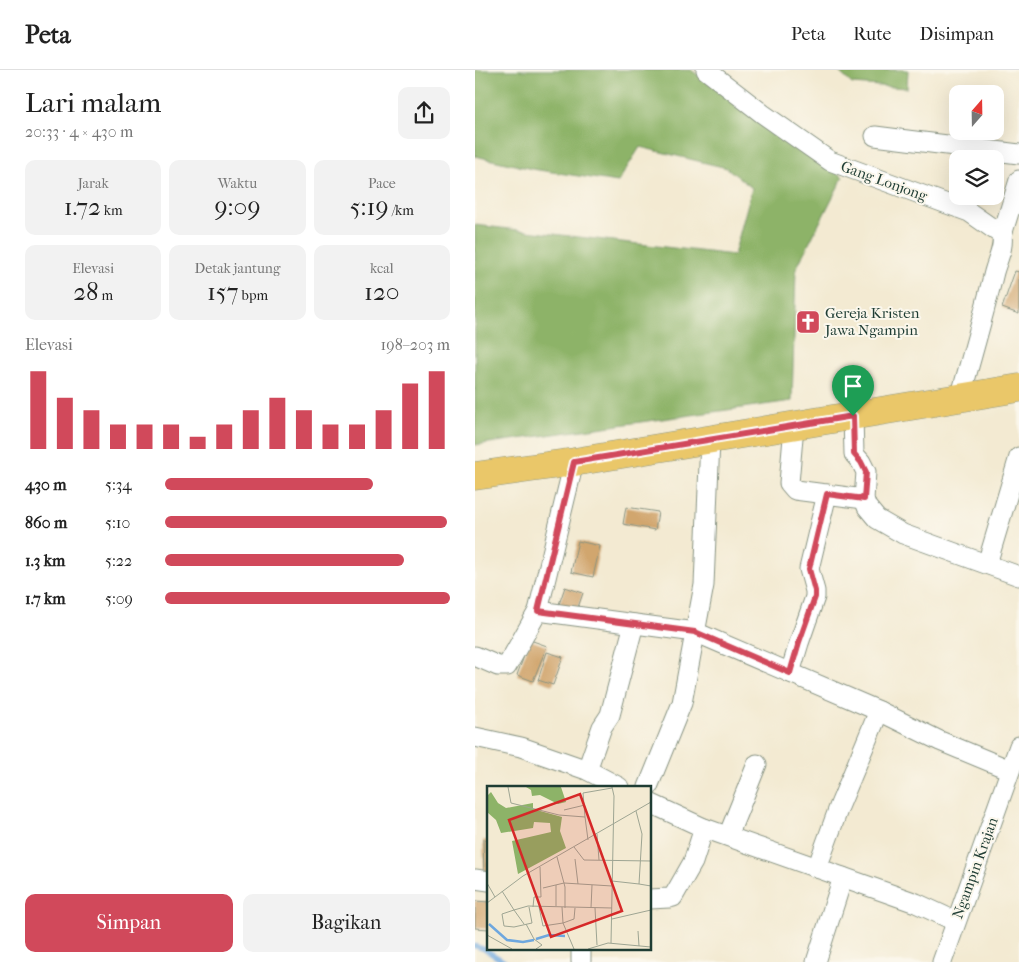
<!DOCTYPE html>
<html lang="id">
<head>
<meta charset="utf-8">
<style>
	:root { --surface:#fff; --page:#f2f2f2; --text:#222; --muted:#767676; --line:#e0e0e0; --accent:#d1495b }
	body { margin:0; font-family:"IM FELL French Canon",serif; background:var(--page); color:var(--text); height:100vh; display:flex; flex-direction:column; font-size:19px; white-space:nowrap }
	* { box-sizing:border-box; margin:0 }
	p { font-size:16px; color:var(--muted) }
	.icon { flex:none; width:28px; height:28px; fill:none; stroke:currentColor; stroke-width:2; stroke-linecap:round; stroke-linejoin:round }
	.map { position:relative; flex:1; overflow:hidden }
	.sheet { display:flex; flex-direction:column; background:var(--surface); width:475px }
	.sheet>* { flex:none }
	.needle { width:32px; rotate:20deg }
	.fabs { position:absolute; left:474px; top:15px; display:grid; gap:10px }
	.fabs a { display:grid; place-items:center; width:55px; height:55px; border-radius:10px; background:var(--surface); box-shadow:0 5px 20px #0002; font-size:25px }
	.pin { position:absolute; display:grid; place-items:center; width:42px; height:42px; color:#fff; margin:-51px -21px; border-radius:50% 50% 50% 0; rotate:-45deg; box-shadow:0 0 5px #0007 }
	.pin .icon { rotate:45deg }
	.round { display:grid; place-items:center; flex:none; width:52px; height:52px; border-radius:10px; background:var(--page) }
	.head { display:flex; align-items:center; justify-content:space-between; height:85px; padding:0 25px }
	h1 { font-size:28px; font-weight:600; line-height:38px }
	.stats { display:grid; grid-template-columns:repeat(3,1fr); gap:8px; height:85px; padding:5px 25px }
	.stats div { display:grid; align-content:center; border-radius:10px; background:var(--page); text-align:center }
	.stats b { font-size:25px; font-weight:600 }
	.stats small { font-size:14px; font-weight:400 }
	.stats p { font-size:14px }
	.chart { height:140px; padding:10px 25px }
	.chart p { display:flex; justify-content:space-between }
	.chart svg { width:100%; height:90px; margin-top:5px; stroke:var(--accent); stroke-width:6 }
	.button { display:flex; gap:10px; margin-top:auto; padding:10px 25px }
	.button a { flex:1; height:58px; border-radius:10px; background:var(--accent); color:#fff; font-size:20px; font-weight:600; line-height:58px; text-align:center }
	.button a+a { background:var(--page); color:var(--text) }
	ul { padding:0 25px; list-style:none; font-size:16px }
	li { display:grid; grid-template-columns:80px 60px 1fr; align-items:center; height:38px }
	li i { height:12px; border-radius:6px; background:var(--accent) }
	header { display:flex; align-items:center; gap:30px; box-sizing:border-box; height:70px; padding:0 25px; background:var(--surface); border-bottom:1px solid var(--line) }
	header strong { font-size:24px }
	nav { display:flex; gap:28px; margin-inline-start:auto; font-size:18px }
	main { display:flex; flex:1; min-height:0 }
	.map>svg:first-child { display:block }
	.forest { fill:#8db368; stroke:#56784e }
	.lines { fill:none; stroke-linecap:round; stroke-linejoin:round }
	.stream { stroke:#6ea7de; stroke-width:5 }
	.building { fill:#d1a66e }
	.street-casing { stroke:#899483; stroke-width:21 }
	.primary-casing { stroke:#899483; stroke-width:29 }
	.street { stroke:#fff; stroke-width:19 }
	.primary { stroke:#eac769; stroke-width:28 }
	.route-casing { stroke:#fff; stroke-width:10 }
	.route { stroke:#d1495b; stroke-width:6 }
	.labels { text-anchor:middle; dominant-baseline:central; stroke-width:4; stroke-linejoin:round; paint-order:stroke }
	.street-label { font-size:15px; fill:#1f3d34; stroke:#fbf7ec }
	.poi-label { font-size:15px; fill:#1f3d34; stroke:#fbf7ec; text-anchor:start }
	.inset-river { fill:none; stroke:#6ea7de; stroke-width:2.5 }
	.inset-road { fill:none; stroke:#9ea593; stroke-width:1 }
	.view { fill:#d62828; fill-opacity:0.15; stroke:#d62828; stroke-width:2.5 }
	.inset-edge { fill:none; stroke:#1f3d34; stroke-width:2.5 }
</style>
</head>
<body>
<header>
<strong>Peta</strong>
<nav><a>Peta</a><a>Rute</a><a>Disimpan</a></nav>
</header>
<main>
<section class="sheet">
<div class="head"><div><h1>Lari malam</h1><p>20:33 · 4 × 430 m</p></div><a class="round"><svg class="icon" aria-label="share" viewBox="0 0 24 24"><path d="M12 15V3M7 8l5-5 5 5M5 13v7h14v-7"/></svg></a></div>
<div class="stats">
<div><p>Jarak</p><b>1.72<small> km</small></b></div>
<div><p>Waktu</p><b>9:09</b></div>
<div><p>Pace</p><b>5:19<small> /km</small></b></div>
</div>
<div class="stats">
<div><p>Elevasi</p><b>28<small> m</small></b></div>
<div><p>Detak jantung</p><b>157<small> bpm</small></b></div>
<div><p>kcal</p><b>120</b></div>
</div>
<div class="chart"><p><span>Elevasi</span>198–203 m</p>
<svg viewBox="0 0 160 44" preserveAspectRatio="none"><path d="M5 44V6M15 44V19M25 44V25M35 44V32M45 44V32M55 44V32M65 44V38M75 44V32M85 44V25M95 44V19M105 44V25M115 44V32M125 44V32M135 44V25M145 44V12M155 44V6"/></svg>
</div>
<ul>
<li><b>430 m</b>5:34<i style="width:73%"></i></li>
<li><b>860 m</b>5:10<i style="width:99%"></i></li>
<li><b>1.3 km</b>5:22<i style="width:84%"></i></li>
<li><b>1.7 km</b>5:09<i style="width:100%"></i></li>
</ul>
<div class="button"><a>Simpan</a><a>Bagikan</a></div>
</section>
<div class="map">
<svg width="544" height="892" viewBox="0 0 544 892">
	<rect width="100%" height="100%" fill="#fbf7ec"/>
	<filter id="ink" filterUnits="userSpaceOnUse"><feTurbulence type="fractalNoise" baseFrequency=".02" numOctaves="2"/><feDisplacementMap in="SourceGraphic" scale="10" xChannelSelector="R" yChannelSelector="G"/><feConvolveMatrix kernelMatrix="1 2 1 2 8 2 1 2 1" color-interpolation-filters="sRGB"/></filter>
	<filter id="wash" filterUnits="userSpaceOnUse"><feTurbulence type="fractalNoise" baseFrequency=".0096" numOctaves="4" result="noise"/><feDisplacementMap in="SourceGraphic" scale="20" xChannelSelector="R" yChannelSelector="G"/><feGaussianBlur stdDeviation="1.12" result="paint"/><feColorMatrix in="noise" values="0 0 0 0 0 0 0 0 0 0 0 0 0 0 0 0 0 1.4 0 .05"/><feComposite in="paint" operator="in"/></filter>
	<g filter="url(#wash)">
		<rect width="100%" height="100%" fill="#f3ead2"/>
		<g class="forest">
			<path d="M0,0H216L368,107L321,199L317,331L0,375V155L259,185L277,118L252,98L165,77L143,112L57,99L0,86Z"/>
			<path d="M362,0H433L432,18L377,14Z"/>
		</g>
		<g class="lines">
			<path class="stream" d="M0,876L9,879L30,892"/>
		</g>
		<g id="blocks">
			<g class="building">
				<path d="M540,201L544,202V244L527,238Z"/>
				<path d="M151,437L183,442L180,460L148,454Z"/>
				<path d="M103,471L125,476L118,507L96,502Z"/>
				<path d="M90,517L108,523L100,546L82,540Z"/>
				<path d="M55,570L72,576L58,611L42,605Z"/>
				<path d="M72,582L88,587L78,615L63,610Z"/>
				<path d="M8,770H14V802L9,803Z"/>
				<path d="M0,831L14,832V859L0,858Z"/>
			</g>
		</g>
	</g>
	<g filter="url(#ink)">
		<use href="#blocks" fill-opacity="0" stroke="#899483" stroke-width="1"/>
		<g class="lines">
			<defs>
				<g id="street">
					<path d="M231,0L288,44L355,91L494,142L527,165C529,178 523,188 519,202C509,244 497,286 485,328"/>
					<path d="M400,66L544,84"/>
					<path d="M527,165L544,110"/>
					<path d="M378,346L379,384L386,392L391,402L389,429L392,437L402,449L428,464L544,506"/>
					<path d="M319,356L314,413L320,420L389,429"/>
					<path d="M512,494L544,387"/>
					<path d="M63,541L220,562L404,641L465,671L535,700"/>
					<path d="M0,586L23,596H32L63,541L99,392"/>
					<path d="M315,603L324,573L340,527V521L334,499L352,424"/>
					<path d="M0,667L46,677L112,700L144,717"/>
					<path d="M112,700L127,657L135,645L159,554"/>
					<path d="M173,717L207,633L215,590L229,515L235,370"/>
					<path d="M175,733L229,758L441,833L480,851"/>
					<path d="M253,766L282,694"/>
					<path d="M342,798L364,737L404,641"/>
					<path d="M0,809L14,811"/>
					<path d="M175,829L194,828L198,827L218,792L229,758"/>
					<path d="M106,892V878"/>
					<path d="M341,892L368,807"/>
					<path d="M467,892L544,676"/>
				</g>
				<path id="primary" d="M0,406L99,392L544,318"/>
			</defs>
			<use href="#street" class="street-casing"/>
			<use href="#primary" class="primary-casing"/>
			<use href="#street" class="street"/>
			<use href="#primary" class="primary"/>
		</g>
	</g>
	<g class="lines" filter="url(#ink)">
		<defs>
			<path id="route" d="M378,346L379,384L386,392L391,402L389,429L352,424L334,499L340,521V527L324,572L315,603L220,562L63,541L99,392Z"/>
		</defs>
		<use href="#route" class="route-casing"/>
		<use href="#route" class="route"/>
	</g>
	<defs>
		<symbol id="church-square" viewBox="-11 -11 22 22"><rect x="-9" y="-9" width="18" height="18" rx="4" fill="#d1495b" stroke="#fbf7ec"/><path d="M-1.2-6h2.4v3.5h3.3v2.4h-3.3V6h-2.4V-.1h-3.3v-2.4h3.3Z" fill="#fff"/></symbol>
	</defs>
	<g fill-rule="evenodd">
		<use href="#church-square" x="319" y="238" width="28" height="28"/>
	</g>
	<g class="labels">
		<g class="street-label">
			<text transform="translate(409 111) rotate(20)">Gang Lonjong</text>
			<text transform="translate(500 798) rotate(-70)">Ngampin Krajan</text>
		</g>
		<g class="poi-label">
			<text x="350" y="243">Gereja Kristen<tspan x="350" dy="17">Jawa Ngampin</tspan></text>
		</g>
	</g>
	<g transform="translate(12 716)">
		<rect width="164" height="164" fill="#f3ead2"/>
		<path d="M39,1H74L79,16L71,18L53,9L45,10L44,4ZM4,6L11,17L19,22L46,17V23L75,31L73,45L79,62L31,88L25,55L64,46L63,37L47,36L46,42L14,47L9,34L0,26V10Z" fill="#8db368"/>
		<path class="inset-river" d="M2,138L20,154L36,156L47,154M49,153L62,149L78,150"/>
		<path class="inset-road" d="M21,1L24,17L72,29L98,31L101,54M77,24L98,19M149,25L155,48L152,98L164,100M98,31L96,7L125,2M110,48L112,74M87,61L97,74L164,75M70,71L78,101V122M88,73L91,98M125,95L152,98M0,97L8,111M69,99V120M56,102L77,97L125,100M15,105L27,124L41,120L125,122M0,117L36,90L164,16M46,121L47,111H54L53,81M52,121L56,140L76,137L75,121M104,122L105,99M108,122L110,159M125,133L164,124M37,138L27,124L15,128L17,140L27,141L45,137L42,121M39,138L47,153L55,159L49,163M151,145L152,160M0,149L25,163M124,157L127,10L125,1M87,163L76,137L87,133L88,122M101,163L121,157L164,161"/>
		<path class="view" d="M93,8L135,125L64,151L22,34Z"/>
		<rect width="164" height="164" class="inset-edge"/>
	</g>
</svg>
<div class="fabs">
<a><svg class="needle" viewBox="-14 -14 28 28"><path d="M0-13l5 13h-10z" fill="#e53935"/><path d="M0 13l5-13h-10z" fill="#767676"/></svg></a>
<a><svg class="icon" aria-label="layers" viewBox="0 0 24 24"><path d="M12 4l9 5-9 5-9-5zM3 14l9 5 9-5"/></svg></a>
</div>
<div class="pin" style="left:378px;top:346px;background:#1e9e55"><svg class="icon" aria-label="arrive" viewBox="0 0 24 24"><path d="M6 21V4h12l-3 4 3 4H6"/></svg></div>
</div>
</main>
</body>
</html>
